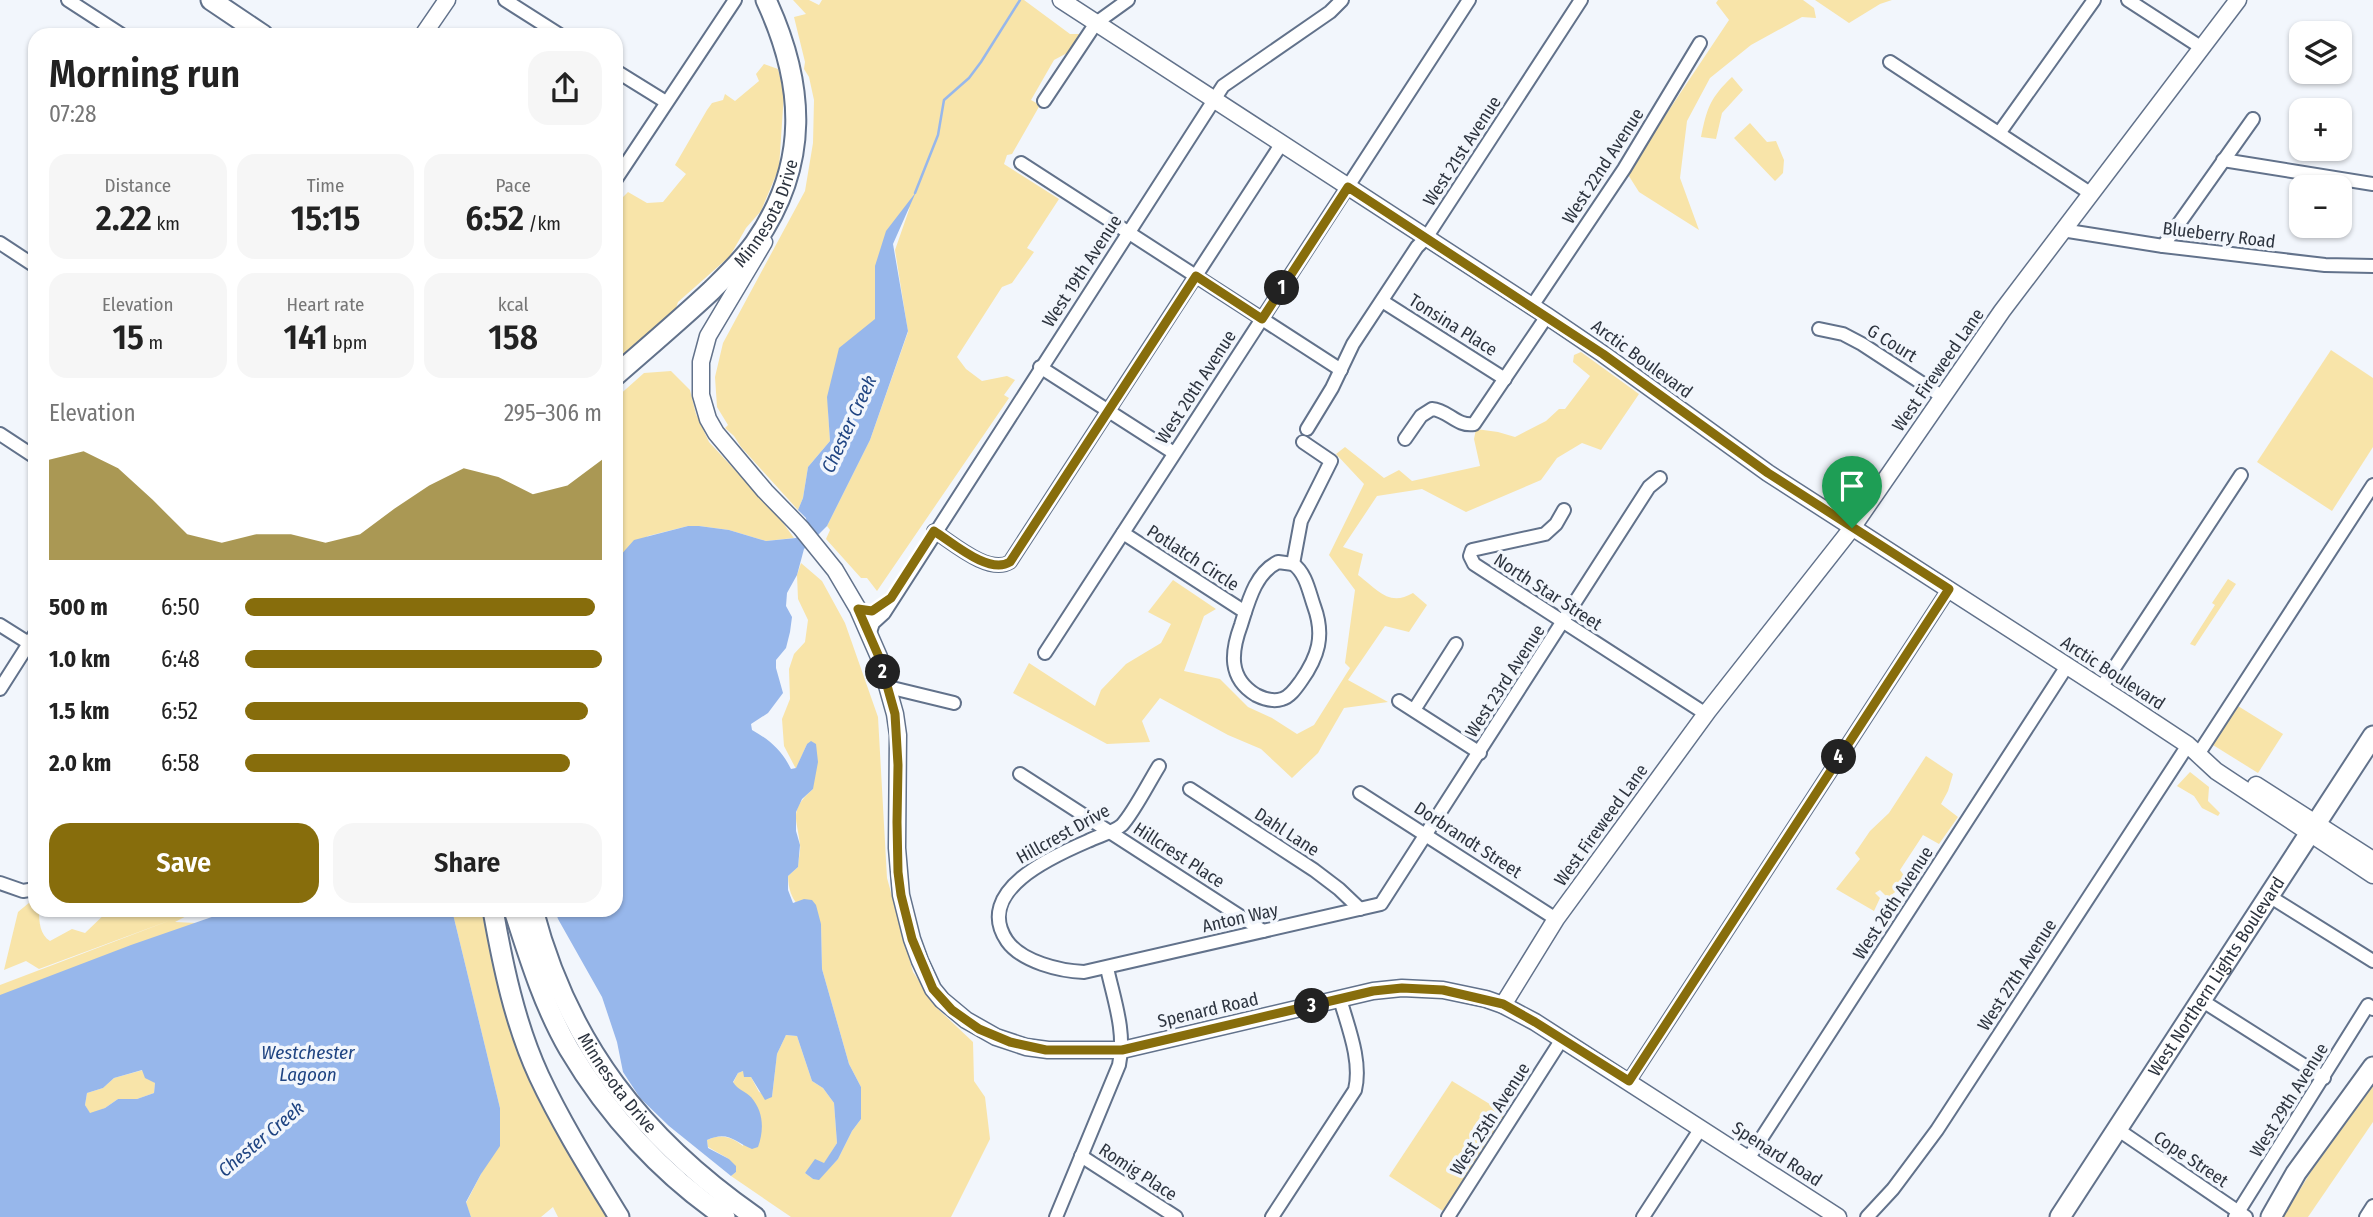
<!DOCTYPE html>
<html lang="en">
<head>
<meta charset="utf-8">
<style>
	:root { --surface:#fff; --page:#f6f6f6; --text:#222; --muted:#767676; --accent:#876d0c }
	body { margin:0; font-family:"Fira Sans Condensed",sans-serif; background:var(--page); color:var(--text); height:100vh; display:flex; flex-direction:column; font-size:26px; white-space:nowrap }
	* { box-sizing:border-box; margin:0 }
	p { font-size:23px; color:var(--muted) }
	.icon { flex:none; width:38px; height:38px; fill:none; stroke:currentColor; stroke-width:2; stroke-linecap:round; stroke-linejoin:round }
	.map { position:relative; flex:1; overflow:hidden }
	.details { position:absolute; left:28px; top:28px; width:595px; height:889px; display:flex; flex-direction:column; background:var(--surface); border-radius:21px; box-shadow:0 2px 5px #0004 }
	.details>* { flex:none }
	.tools { position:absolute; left:2289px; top:21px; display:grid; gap:14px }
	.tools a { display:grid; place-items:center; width:63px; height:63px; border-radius:14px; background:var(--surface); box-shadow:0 2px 5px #0004; font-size:35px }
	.pin { position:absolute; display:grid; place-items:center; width:60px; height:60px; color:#fff; margin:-72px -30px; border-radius:50% 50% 50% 0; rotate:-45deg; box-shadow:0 0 7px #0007 }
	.pin .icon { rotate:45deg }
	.km { position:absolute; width:35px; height:35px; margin:-18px; border-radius:50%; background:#222; color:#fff; font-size:19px; line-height:35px; text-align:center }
	.round { display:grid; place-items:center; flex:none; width:74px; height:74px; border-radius:21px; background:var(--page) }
	.head { display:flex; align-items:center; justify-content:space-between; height:119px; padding:0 21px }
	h1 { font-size:38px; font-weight:600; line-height:52px }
	.figures { display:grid; grid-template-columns:repeat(3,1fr); gap:10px; height:119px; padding:7px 21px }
	.figures div { display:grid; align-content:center; border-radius:18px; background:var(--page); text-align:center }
	.figures b { font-size:35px; font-weight:600 }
	.figures small { font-size:19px; font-weight:400 }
	.figures p { font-size:19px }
	.chart { height:196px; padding:14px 21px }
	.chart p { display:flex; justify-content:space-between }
	.chart svg { width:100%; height:126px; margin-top:7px; fill:var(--accent); opacity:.7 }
	.button { display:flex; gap:14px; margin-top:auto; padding:14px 21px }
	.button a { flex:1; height:80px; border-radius:21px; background:var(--accent); color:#fff; font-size:28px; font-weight:600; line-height:80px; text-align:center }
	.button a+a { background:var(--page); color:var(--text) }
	ul { padding:0 21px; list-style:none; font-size:23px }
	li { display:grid; grid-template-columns:112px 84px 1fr; align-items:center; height:52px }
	li i { height:18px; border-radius:9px; background:var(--accent) }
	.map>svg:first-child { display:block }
	.green { fill:#f8e4a9 }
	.water { fill:#97b7eb; fill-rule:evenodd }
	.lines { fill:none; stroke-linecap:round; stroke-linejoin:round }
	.stream { stroke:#97b7eb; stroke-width:2.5 }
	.minor-casing { stroke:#62728b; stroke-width:16 }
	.secondary-casing { stroke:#62728b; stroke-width:19 }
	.primary-casing { stroke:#62728b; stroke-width:23 }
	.minor { stroke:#fff; stroke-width:12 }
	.secondary { stroke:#fff; stroke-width:16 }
	.primary { stroke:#fff; stroke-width:19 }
	.route-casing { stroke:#fff; stroke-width:14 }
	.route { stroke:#876d0c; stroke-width:9 }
	.labels { text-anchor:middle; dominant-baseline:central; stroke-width:7; stroke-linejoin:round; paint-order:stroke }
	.street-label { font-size:18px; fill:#2d343f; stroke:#f2f6fc }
	.water-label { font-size:19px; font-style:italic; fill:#1f4482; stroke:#f2f6fc }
</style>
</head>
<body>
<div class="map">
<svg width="2373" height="1217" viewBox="0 0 2373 1217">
	<rect width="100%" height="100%" fill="#f2f6fc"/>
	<g class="green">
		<path d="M793,0H809L819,5L822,0H1024L1070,34H1082L1069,52L1054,60L1031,100L1040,105L1012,154L1007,155L1004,164L1059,199L1027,248L1034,252L1012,283L1002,287L957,357L966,369L982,381L1007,376L1015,380L1004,395L1009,398L877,591L867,578H861L826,539L830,530L827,526L870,440L908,332L895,250L910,207L895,225L876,330L828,411L830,441L808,467L803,498L798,510L741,447L734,436L725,428L728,425L717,407L715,377L723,343L805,191L813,143L814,100L809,77L804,69L805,62L794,17L806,14Z"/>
		<path d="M1718,0H1803L1814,8L1816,18L1802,17L1751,45L1710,78L1687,121L1680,178L1699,230L1639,192L1627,173L1729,20L1716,3Z"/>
		<path d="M1815,0H1892L1880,4L1849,23Z"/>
		<path d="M764,64L778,69L784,93L779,168L761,211L746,228L730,256L678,302L675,311L616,362V204L628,192L647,203L663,202L686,174L675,165L707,110L712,103L723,100L725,94L735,101L759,81L756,74Z"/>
		<path d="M1732,77L1743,90L1722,113L1716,139L1701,137C1707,108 1710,98 1732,77Z"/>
		<path d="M1750,123L1767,142L1776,141L1784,160L1783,173L1775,181L1734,138Z"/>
		<path d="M2331,350L2373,378V447L2332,511L2257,462Z"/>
		<path d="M1581,352L1639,394L1601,450L1582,443L1557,458L1541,480L1466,512L1422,489L1377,496L1343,547L1363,554L1358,575C1378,590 1389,607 1413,593L1427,605L1409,632L1385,626L1348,680L1388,702L1344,708L1318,753L1292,778L1261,749L1228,735L1160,698L1142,721L1150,742L1107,744L1013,693L1029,663L1095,706L1101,690L1126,664L1161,643L1171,624L1148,612L1173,580L1216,609L1204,616L1184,671L1220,679L1248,707L1272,718L1297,734L1314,725L1350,668L1345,663L1355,590L1329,555L1364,484L1336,454L1345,447L1384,478L1399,470L1412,481L1480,466L1474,439L1476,429L1498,432L1515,437L1546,421L1559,409H1565L1590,376L1573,362L1574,355Z"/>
		<path d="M671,371L690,390L696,414L709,442L781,520L794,538L766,541L729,530L699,526H688L648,536L619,557V600L616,606V398L644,373Z"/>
		<path d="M801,563L822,581L845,623L878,717L887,878L913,972L938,1009L973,1042L974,1081L985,1097L990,1139L951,1217H791L731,1176L736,1172L729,1159L708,1147L707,1140C721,1133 732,1137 743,1146L751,1097L738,1090L733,1083L738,1073L743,1071L751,1077L759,1092L772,1097L777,1054L786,1035L797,1036L812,1081L823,1088L834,1103L837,1143L824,1164L812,1166L805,1173L813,1179H819L838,1159L852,1131L861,1119V1087L849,1064L822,969L821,924C801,907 789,904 788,876L798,867C798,860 801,851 800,845C797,817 788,811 813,789L807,744L796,769L784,746L782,719L790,699L789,669L794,654L805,642L808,620L798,599L797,575Z"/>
		<path d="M2228,579L2236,584L2195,646L2190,644L2215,605L2212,603Z"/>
		<path d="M2238,706L2283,734L2258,773L2213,745Z"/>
		<path d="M1926,756L1953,774L1948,791L1941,804L1958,817L1939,844L1923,835L1900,870L1908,881L1888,898L1880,890L1875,893L1880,898L1874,911L1836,889L1860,859L1855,853L1870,831L1889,813Z"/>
		<path d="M2190,772L2209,787L2208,801L2220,813L2218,816L2202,808L2194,796L2177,786Z"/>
		<path d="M30,902L39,911C39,922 40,935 50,941L72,929L85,933L109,910H198L175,922L220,924L0,1009V985L171,920L39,969L26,961L4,970L18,912Z"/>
		<path d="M452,910H481L505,1006L610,1217H558L553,1207L541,1217H471L466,1203L481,1174L500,1108Z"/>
		<path d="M143,1070L155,1083L154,1093L137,1099H118L105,1108L90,1114L85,1105L87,1093L103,1088L114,1078Z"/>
		<path d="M1452,1081L1506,1114L1443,1211L1389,1176Z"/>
		<path d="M2373,1086V1122L2308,1217H2283L2312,1170Z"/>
	</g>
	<g class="water">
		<path d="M916,192L893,244L908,331L870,440L827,526L804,549L797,575L787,593L786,606L792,617L790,632L786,648L776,660V668L783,693L768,713L751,724L752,730C770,740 782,751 791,769L796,768L807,744L811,741L816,744L818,762L813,789L802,799L796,812V831L800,845L798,867L788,876V890L793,903L804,899L812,900L816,905L821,924L822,969L849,1064L861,1087V1119L852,1131L838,1159L819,1180L813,1179L805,1173L815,1159L824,1163L837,1143L834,1103L823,1088L812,1081L797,1036L786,1035L777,1054L772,1097L765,1100L751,1077H744L743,1071L738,1073L733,1082C738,1090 745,1091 751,1097C764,1112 764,1130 758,1147L752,1149C735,1142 728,1130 707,1140L708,1148L729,1159L736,1166V1172L731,1176L669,1126L640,1098L623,1072L617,1042L602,997L558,919L555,910H616V606L619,600V557L634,540L688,526H699L729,530L766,541L796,538L807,526L806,518L798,510L803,498L808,467L830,441L827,397L839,348L875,319V266L886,231Z"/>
		<path d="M232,910H452L500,1108V1146L481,1174L466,1202L471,1217H0V995L131,945ZM142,1070L145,1078L155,1083L154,1093L137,1099H118L105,1108L90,1113L85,1105L87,1093L103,1088L114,1078Z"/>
	</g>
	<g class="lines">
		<path class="stream" d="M915,193L938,135L944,100L969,78L981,62L1020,0"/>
		<defs>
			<g id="minor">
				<path d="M68,0L122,35"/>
				<path d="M505,0L560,35"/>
				<path d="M2128,0L2202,48"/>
				<path d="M1890,62L2090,193"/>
				<path d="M616,71L666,102"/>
				<path d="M1044,101L1096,23L1128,0"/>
				<path d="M2000,132L2094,0"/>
				<path d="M2223,160L2373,184"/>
				<path d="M1021,163L1341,370"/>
				<path d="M616,179L735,0"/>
				<path d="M2062,230L2163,246L2325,265L2373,266"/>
				<path d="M0,243L35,266"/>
				<path d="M2163,246L2253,119"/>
				<path d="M1382,301L1505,379"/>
				<path d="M1532,306L1624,169L1700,43"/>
				<path d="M1819,329L1843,334L1862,344L1943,397"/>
				<path d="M1040,367L1174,453"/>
				<path d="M1307,429L1332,388L1353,344L1417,247L1426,238L1581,0"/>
				<path d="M0,434L35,457"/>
				<path d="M1405,439L1421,416L1432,409C1448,410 1457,427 1474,424L1547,316"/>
				<path d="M1564,510L1556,524L1545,534L1472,550L1470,556L1474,564L1706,714"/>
				<path d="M934,531C953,543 989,575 1010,562L1282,143"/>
				<path d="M1123,533L1245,612"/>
				<path d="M1278,562L1293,564C1306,573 1309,592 1314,606C1325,636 1318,657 1301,681C1296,688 1290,697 1282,699C1273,702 1264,699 1256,695C1228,678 1231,652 1241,625C1248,603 1255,573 1278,562Z"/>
				<path d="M1293,564L1301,521L1331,461L1303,442"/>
				<path d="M0,625L35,647"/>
				<path d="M869,635L873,623L884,613L1223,86L1330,12L1342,0"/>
				<path d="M1045,653L1469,0"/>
				<path d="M888,687L954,703"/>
				<path d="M2101,688L2241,475"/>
				<path d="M0,689L35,634"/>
				<path d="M1399,701L1480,753"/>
				<path d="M1414,710L1456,644"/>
				<path d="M2199,753L2373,485"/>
				<path d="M1159,766C1149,782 1134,812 1122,825C1114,832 1098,836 1088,841C1053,856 973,891 1007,941C1022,962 1060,971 1084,972L1381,904L1649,487L1660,478"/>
				<path d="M1020,774L1263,931"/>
				<path d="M1190,789L1314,870L1339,889L1360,909"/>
				<path d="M1360,793L1556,919"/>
				<path d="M0,883L23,891L35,889"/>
				<path d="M2269,896L2373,961"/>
				<path d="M2201,1000L2324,1078"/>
				<path d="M1629,1081L1949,589"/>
				<path d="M2117,1129L2246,1217"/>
				<path d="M1081,1156L1176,1217"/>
				<path d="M1748,1159L2067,666"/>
				<path d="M1056,1217L1119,1065C1126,1032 1114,1000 1107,968"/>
				<path d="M1272,1217L1355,1090C1362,1061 1348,1027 1340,999"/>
				<path d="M1448,1217L1562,1039"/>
				<path d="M1643,1217L1701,1128"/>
				<path d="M1867,1217L1893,1189L1937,1130L2188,745"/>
				<path d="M2235,1217L2368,1005L2373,1009"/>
				<path d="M2366,1217L2373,1206"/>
			</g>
			<g id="secondary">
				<path d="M1061,0L1547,316L1603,354L1768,473L2120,700L2188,745L2216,771L2373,875"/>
				<path d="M423,35L447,0"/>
				<path d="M764,242L708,336L701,362V395L708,419L716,433L765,491L801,528L835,570L858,609L879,657L895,714L898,735L897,848L901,895L912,939L920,961L933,989L942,1000L966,1020L996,1037L1026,1047L1048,1050H1122L1373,991L1402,988L1443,990L1486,999L1503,1005L1535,1022L1838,1217"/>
				<path d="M2256,785L2373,860"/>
				<path d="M1503,1005L1556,919L1708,711L1852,528L2002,311L2238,0"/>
			</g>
			<g id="primary">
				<path d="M211,0L263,35"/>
				<path id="s1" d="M616,375C648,347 681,319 712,290C727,275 743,260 755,243C810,164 805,84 766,0"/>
				<path d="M493,910C503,966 515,1024 539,1076C562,1125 591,1171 619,1217"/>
				<path d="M514,910C529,957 544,1006 569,1049C608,1115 662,1174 725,1217"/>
				<path id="s2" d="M533,910C568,1044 642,1138 755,1217"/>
				<path id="s3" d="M2060,1217L2373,736"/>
				<path d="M2271,1217L2296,1173L2373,1067"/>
			</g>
		</defs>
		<use href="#minor" class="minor-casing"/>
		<use href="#secondary" class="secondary-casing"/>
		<use href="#primary" class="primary-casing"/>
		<use href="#minor" class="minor"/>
		<use href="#secondary" class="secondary"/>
		<use href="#primary" class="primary"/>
	</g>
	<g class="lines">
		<defs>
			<path id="route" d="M1348,187L1603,354L1768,473L1949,589L1629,1081L1535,1022L1503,1004L1443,990L1402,988L1373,991L1122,1050H1046L1010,1042L979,1029L952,1010L933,989L912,939L901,895L898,872L897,822L898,765L895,714L879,657L858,609L872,611L891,598L934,531C953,543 989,575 1010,562L1196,276L1262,319Z"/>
		</defs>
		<use href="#route" class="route-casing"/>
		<use href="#route" class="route"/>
	</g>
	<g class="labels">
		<g class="street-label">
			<text transform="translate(1462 151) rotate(-57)">West 21st Avenue</text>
			<text transform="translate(1603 166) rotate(-57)">West 22nd Avenue</text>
			<text stroke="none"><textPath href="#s1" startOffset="224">Minnesota Drive</textPath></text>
			<text transform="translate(2219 235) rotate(7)">Blueberry Road</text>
			<text transform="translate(1082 271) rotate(-57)">West 19th Avenue</text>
			<text transform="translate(1453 325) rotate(32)">Tonsina Place</text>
			<text transform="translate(1892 343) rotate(32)">G Court</text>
			<text transform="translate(1642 359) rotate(36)">Arctic Boulevard</text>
			<text transform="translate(1938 370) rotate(-55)">West Fireweed Lane</text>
			<text transform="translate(1196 387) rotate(-57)">West 20th Avenue</text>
			<text transform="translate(1193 558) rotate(33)">Potlatch Circle</text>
			<text transform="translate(1548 592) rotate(33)">North Star Street</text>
			<text transform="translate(2113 673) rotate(33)">Arctic Boulevard</text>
			<text transform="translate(1505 681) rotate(-57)">West 23rd Avenue</text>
			<text transform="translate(1601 825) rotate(-54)">West Fireweed Lane</text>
			<text transform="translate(1287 832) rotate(33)">Dahl Lane</text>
			<text transform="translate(1063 834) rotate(-29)">Hillcrest Drive</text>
			<text transform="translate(1468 840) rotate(33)">Dorbrandt Street</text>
			<text transform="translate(1179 855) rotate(33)">Hillcrest Place</text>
			<text transform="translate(1893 903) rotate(-57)">West 26th Avenue</text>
			<text transform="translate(1240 918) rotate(-13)">Anton Way</text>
			<text transform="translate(2017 975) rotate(-57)">West 27th Avenue</text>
			<text stroke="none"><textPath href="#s3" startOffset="287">West Northern Lights Boulevard</textPath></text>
			<text transform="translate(1208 1010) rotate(-13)">Spenard Road</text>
			<text stroke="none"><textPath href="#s2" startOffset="194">Minnesota Drive</textPath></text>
			<text transform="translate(2289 1100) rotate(-58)">West 29th Avenue</text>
			<text transform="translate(1490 1119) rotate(-57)">West 25th Avenue</text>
			<text transform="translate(1777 1154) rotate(33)">Spenard Road</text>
			<text transform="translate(2191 1159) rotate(34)">Cope Street</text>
			<text transform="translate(1138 1172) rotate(33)">Romig Place</text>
		</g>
		<g class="water-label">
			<text transform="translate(849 424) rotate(-65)">Chester Creek</text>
			<text x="308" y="1052">Westchester<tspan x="308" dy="22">Lagoon</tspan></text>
			<text transform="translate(261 1139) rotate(-40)">Chester Creek</text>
		</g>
	</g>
</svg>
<div class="tools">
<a><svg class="icon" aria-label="layers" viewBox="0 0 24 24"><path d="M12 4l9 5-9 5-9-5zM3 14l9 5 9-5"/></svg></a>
<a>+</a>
<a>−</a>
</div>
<div class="pin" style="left:1852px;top:528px;background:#1e9e55"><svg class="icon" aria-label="arrive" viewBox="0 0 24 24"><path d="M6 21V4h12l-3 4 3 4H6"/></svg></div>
<b class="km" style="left:1282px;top:288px">1</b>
<b class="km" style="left:883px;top:672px">2</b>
<b class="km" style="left:1312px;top:1006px">3</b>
<b class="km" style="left:1839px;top:757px">4</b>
<section class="details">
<div class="head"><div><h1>Morning run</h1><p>07:28</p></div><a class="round"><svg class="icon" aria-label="share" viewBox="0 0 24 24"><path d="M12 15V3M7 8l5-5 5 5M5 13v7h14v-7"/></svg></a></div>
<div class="figures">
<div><p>Distance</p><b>2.22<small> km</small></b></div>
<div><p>Time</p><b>15:15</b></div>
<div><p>Pace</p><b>6:52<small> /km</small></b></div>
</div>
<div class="figures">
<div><p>Elevation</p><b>15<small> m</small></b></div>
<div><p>Heart rate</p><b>141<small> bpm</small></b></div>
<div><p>kcal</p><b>158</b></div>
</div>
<div class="chart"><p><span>Elevation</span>295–306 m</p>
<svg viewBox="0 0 160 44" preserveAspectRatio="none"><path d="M0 44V9L10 6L20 12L30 23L40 35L50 38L60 35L70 35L80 38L90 35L100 26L110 18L120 12L130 15L140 21L150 18L160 9V44z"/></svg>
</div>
<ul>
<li><b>500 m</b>6:50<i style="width:98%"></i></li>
<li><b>1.0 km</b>6:48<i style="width:100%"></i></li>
<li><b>1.5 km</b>6:52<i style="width:96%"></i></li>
<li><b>2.0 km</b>6:58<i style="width:91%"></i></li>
</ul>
<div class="button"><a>Save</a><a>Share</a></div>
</section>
</div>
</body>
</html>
